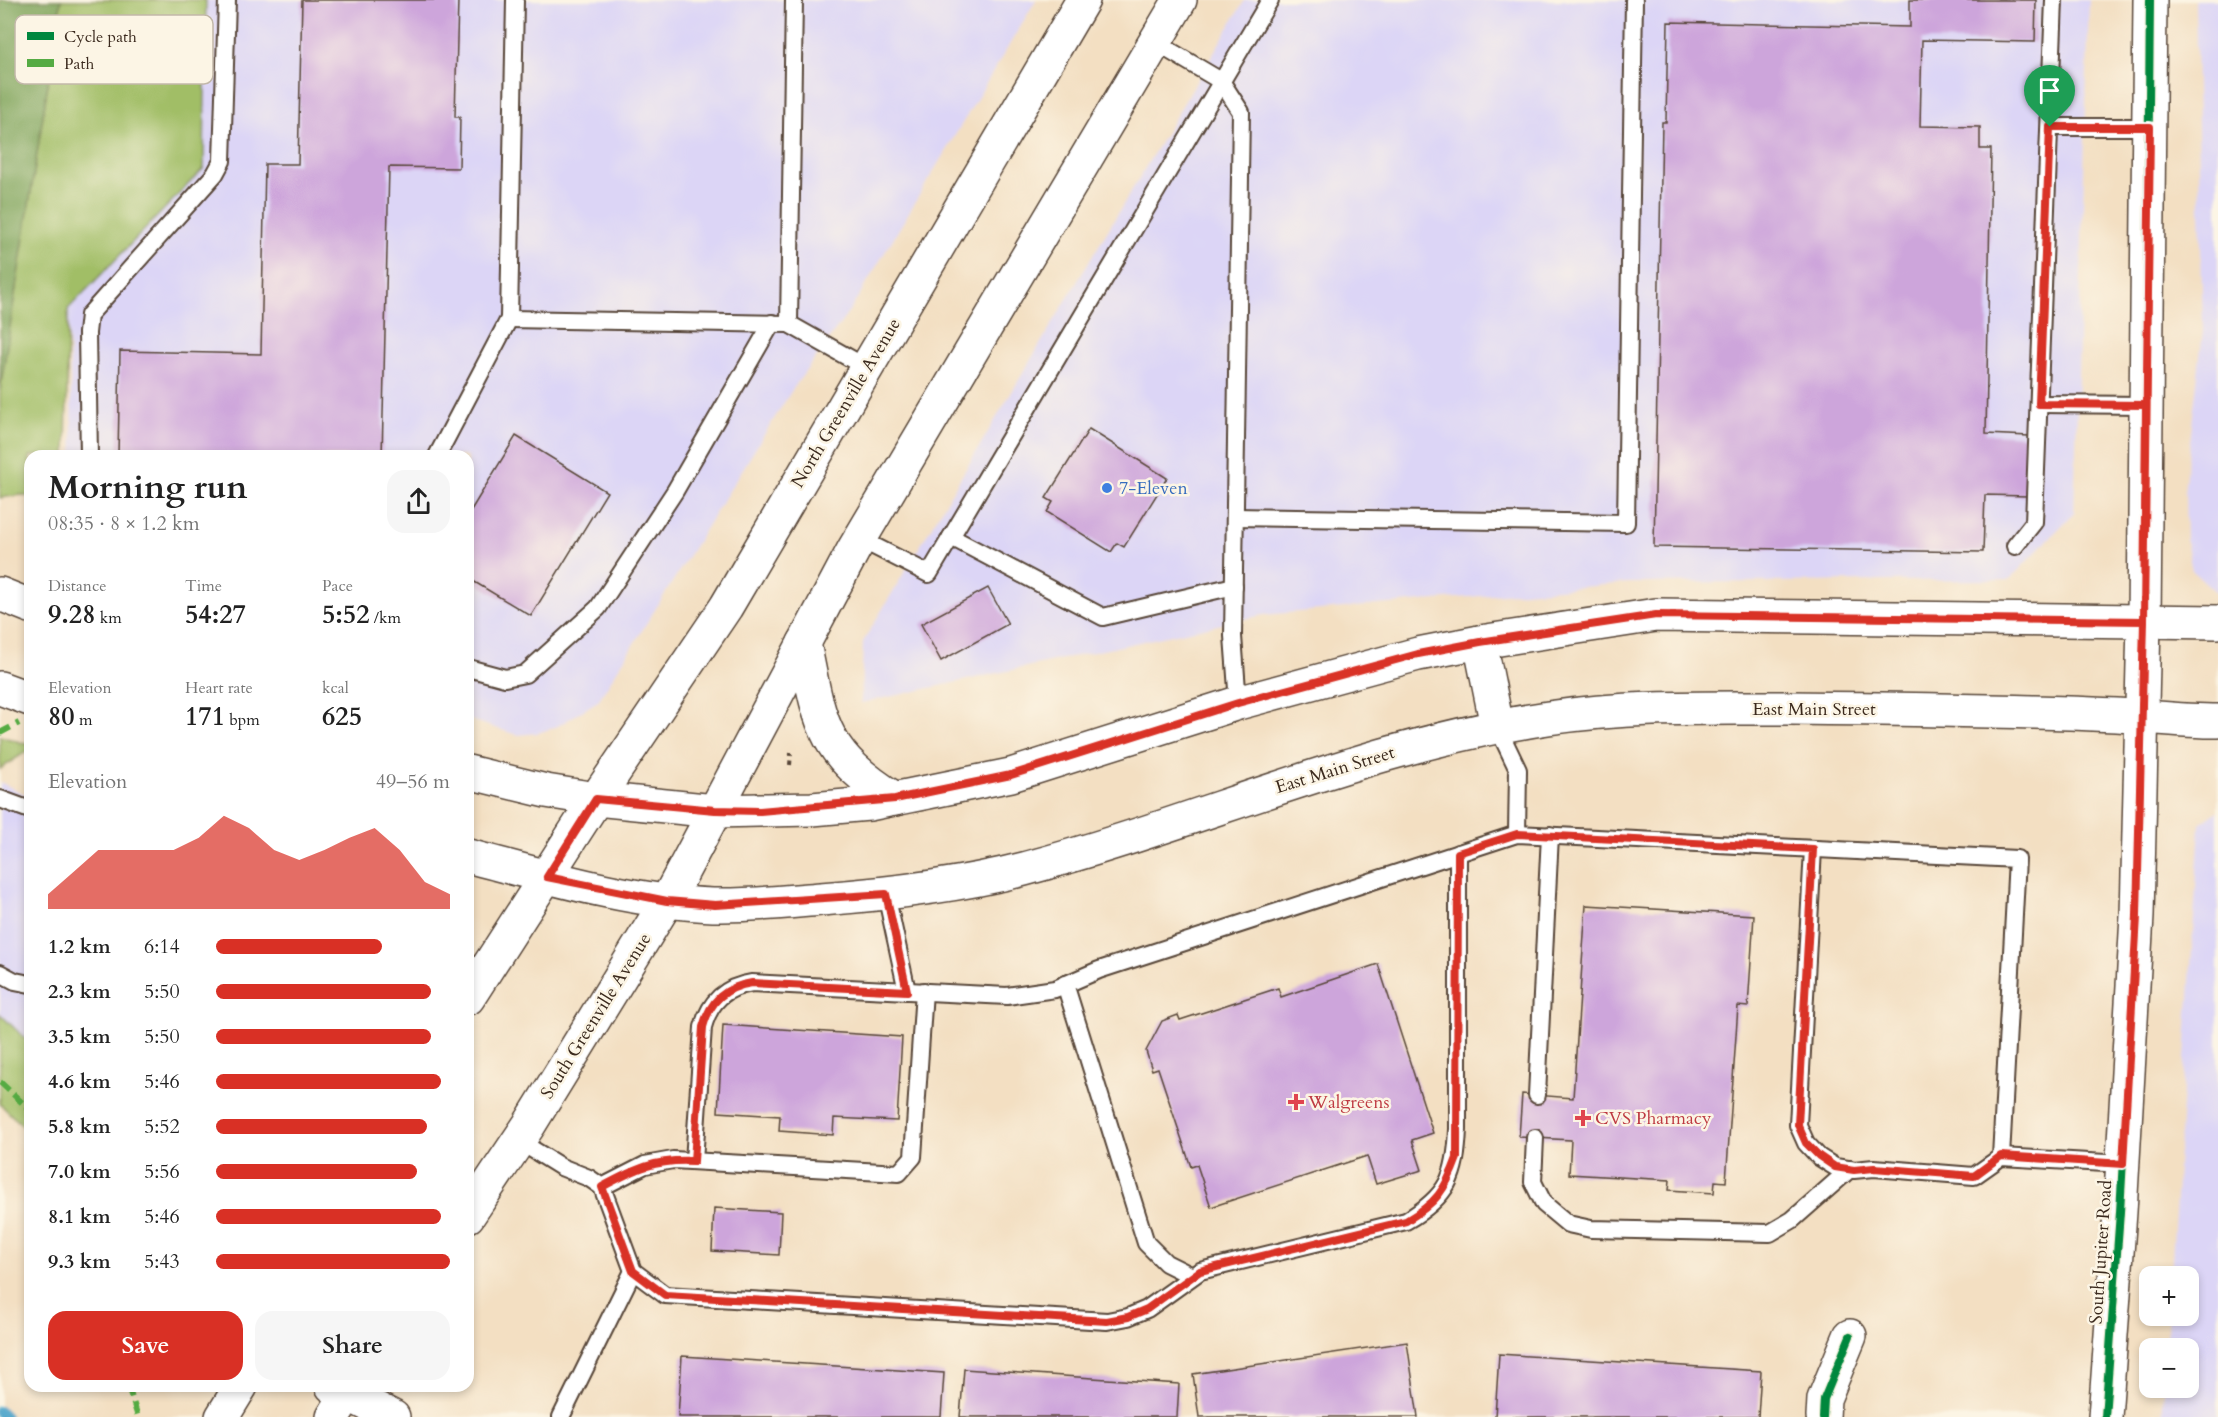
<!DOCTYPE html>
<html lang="en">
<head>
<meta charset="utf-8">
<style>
	:root { --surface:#fff; --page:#f6f6f6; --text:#222; --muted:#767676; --accent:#d93025 }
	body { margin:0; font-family:Cardo,serif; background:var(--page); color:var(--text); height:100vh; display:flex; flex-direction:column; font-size:22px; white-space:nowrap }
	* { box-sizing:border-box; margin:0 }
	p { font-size:20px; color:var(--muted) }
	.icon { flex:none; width:33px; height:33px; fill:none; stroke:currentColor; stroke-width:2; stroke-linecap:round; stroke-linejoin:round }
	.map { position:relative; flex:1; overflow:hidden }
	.drawer { position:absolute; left:24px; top:450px; width:450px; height:942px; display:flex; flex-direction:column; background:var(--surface); border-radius:18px; box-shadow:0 3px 9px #0003 }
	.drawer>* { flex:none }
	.tools { position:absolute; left:2139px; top:1266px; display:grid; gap:12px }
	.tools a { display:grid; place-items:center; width:60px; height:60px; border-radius:12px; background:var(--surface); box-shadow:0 3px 9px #0003; font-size:30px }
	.pin { position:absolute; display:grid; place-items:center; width:51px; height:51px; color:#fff; margin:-62px -26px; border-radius:50% 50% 50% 0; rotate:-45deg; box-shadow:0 0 6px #0007 }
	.pin .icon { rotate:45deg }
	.round { display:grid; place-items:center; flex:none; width:63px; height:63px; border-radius:18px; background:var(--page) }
	.head { display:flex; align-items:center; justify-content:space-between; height:102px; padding:0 24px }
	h1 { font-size:33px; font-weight:700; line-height:45px }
	.metrics { display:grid; grid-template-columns:repeat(3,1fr); gap:9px; height:102px; padding:6px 24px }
	.metrics div { display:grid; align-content:center }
	.metrics b { font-size:26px; font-weight:700 }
	.metrics small { font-size:16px; font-weight:400 }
	.metrics p { font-size:16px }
	.chart { height:168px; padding:12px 24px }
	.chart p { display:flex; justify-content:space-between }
	.chart svg { width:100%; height:108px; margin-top:6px; fill:var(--accent); opacity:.7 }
	.button { display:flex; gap:12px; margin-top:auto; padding:12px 24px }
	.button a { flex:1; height:69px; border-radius:18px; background:var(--accent); color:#fff; font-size:24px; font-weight:700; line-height:69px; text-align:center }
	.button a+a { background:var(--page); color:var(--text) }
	ul { padding:0 24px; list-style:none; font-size:20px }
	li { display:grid; grid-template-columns:96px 72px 1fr; align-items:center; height:45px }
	li i { height:15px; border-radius:8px; background:var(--accent) }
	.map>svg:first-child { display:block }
	.built { fill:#dcd5f6 }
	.green { fill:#a1be66; stroke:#6e7442; stroke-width:1.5 }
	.forest { fill:#80a55b; stroke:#5e683c; stroke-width:1.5 }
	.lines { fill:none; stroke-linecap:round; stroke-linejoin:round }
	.stream { stroke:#4fa5cb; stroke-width:12 }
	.building { fill:#cda5db }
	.service-casing { stroke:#574537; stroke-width:20 }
	.minor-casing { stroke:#574537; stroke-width:36 }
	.tertiary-casing { stroke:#574537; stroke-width:36 }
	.secondary-casing { stroke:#574537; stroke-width:36 }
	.path { stroke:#574537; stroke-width:4; stroke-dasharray:4.5 4.5; stroke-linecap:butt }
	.service { stroke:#fff; stroke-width:16 }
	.minor { stroke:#fff; stroke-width:33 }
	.tertiary { stroke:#fff; stroke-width:33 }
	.secondary { stroke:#fff; stroke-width:33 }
	.quiet { stroke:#55ab43; stroke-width:6; stroke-dasharray:12 6; stroke-linecap:butt }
	.cycleway-casing { stroke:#fcf5e5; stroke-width:11 }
	.cycleway { stroke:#00873e; stroke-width:8 }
	.route-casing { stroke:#fff; stroke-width:12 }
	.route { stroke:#d93025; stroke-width:8 }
	.shop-dot { fill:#3f7fe0; stroke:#fcf5e5; stroke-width:2 }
	.health-dot { fill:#e0444e; stroke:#fcf5e5; stroke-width:2 }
	.labels { text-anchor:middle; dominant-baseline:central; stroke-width:5; stroke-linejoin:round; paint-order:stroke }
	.street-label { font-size:18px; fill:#3b2a1e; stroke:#fcf5e5 }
	.shop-label { font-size:18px; fill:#366cbe; stroke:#fcf5e5; text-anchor:start }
	.health-label { font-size:18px; fill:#be3a42; stroke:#fcf5e5; text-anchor:start }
	.key { fill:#fcf5e5; stroke:#c2b8a9; stroke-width:1.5 }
	.key-label { font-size:16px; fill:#3b2a1e }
</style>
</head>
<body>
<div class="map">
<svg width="2218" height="1417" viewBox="0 0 2218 1417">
	<rect width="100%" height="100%" fill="#fcf5e5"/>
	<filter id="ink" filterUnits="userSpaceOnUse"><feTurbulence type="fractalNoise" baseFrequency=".0167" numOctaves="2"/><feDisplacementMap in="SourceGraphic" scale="12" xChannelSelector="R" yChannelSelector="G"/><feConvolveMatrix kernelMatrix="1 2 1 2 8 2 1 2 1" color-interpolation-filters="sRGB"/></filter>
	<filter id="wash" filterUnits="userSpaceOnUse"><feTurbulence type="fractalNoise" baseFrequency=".008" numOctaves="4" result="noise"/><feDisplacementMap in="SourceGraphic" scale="24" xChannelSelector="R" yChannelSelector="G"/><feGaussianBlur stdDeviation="1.35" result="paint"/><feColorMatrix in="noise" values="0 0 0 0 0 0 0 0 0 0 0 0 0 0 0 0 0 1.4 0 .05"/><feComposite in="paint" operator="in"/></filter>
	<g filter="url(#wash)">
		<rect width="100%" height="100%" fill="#f3dfc2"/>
		<g class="built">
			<path d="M206,0H1036L851,309L792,390L598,701L558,726L538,733L517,735L468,719V456H73L68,309L204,168Z"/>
			<path d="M1245,0H2089L2074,513L2009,580L1628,583L1263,615L861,703L863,642Z"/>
			<path d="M2195,0H2218V594L2192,570L2186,541L2185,483L2203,331Z"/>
			<path d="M0,782L30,797V1043L0,1014Z"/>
			<path d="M2218,811V1417H2162L2164,1388H2188V1348H2166L2168,1316H2188V1276H2171L2200,824Z"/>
		</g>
		<g class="green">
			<path d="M61,0H206L204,168L68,309L66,456H30V497L22,495L0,498V390Z"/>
			<path d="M0,736L30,745V749L0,769Z"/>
			<path d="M0,1014L30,1043V1133L0,1104Z"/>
		</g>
		<path class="forest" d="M0,0H61L0,390Z"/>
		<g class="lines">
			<path class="stream" d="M0,1412L5,1417"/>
		</g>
		<g id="blocks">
			<g class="building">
				<path d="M302,0H458L455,117H460L459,168L389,167L382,456H118L120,351L261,354L265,164H298Z"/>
				<path d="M1910,0H2036L2035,42L1922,40L1920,126L1980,127V149H1991L1986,434L2029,436L2028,496L1985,495L1983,552L1654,547L1662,122H1666L1668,22L1910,27Z"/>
				<path d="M1089,429L1167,478L1124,547L1117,543L1111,552L1047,512L1053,502L1046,498Z"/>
				<path d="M516,436L607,492L531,616L468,578V515Z"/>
				<path d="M988,588L1008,624L941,661L921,624Z"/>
				<path d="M1586,905L1754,915L1748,1007L1738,1006L1726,1182L1715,1181L1714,1193L1669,1190L1670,1180L1569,1174L1571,1140L1519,1137L1522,1094L1573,1098Z"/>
				<path d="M1378,964L1433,1133L1412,1140L1422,1170L1376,1184L1367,1156L1211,1207L1197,1165L1191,1167L1158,1068L1152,1070L1146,1051L1162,1021L1178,1015L1180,1020L1278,988L1281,997Z"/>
				<path d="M723,1025L902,1037L897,1121L834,1118L833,1135L779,1131L780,1116L718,1112Z"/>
				<path d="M714,1208L781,1212L779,1255L712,1251Z"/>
				<path d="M1407,1342L1418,1417H1199L1193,1374Z"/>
				<path d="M1499,1354L1761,1371L1758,1417H1495Z"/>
				<path d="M682,1356L944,1373L941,1417H678Z"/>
				<path d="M964,1369L1179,1384L1177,1417H960Z"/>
			</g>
		</g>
	</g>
	<g filter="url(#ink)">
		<use href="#blocks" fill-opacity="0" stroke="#574537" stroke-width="1.5"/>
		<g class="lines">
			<defs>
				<g id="service">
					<path d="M1155,42L1221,81L1241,112L1233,636L1238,703"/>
					<path d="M2050,127H2149"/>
					<path d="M509,319L789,324L867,368"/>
					<path d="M789,324L794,0"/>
					<path d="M2039,404L2146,405"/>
					<path d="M89,456L87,333L89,315L215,174L222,161L227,0"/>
					<path d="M437,456L509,319L515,0"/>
					<path d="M1235,517L1626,523L1634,0"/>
					<path d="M951,537L1103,617L1234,586"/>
					<path d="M860,539L929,574L1270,0"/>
					<path d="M2015,546L2034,522L2054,0"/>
					<path d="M468,668L505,678L525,674L598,608L675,491L772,323"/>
					<path d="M1497,726L1518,770L1517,834"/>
					<path d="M0,799L30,810"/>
					<path d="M1813,849L1798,1125L1806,1143L1819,1157L1835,1167L1854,1170L1874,1168L1974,1176L2001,1157L2123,1164"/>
					<path d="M886,894L907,991"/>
					<path d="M0,973L15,981L30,984"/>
					<path d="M1065,984L1146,1243L1166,1263L1192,1276"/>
					<path d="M1537,1095L1550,835"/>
					<path d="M1535,1138L1533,1182L1544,1204L1568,1224L1591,1229L1770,1233L1792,1220L1850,1169"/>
					<path d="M519,1141L561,1167L589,1178L602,1187L633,1271L665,1295L1107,1321L1128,1317L1147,1309L1200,1271L1406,1221C1448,1196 1456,1177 1458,1129V853"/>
					<path d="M694,1161L703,1027C710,1001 725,987 752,983L1007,996L1055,989L1099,970L1517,834L2017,859L2001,1157"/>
					<path d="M602,1187L645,1165L673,1160L899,1173L913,1157L924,991"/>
					<path d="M561,1417L633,1271"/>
				</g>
				<g id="minor">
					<path d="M332,1386L393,1417"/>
					<path d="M1823,1417L1824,1399L1850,1336"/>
				</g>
				<path id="tertiary" d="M2105,1417L2120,1212L2137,916L2144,621L2150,0"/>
				<g id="secondary">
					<path d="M0,594L30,606"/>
					<path d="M1480,642L1497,726"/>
					<path d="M804,643C820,724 822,753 895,799"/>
					<path d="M0,688L30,699"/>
					<path d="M468,772L546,791L596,799L715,811L812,809L869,804L1011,775L1238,703L1418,654L1480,642L1656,615L2218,622"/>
					<path d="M468,856C548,877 631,902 713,905C749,906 785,902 821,899C888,894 958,886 1024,869C1200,822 1367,745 1548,718C1628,706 1708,708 1789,708C1890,709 1992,710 2093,714C2135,715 2176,721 2218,721"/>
					<path d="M468,998L596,799L726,607L1083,0"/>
					<path d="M468,1216L529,1125L667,901L854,549L1180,0"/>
					<path d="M222,1417L241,1386"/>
					<path d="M333,1417L352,1386"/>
				</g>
			</defs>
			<use href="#service" class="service-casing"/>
			<use href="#minor" class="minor-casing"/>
			<use href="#tertiary" class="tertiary-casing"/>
			<use href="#secondary" class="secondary-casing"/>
			<g class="path">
				<path d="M790,765L791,753"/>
				<path d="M468,916L469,917"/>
			</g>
			<use href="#service" class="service"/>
			<use href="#minor" class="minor"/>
			<use href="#tertiary" class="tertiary"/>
			<use href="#secondary" class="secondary"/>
			<g class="quiet">
				<path d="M0,733L19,723"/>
				<path d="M0,1082L30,1110"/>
				<path d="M128,1386L138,1417"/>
			</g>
			<defs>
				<g id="cycleway">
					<path d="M1823,1417L1824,1399L1850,1336"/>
					<path d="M2105,1417L2120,1212L2137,916L2144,621L2150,0"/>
				</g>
			</defs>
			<use href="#cycleway" class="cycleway-casing"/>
			<use href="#cycleway" class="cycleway"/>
		</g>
	</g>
	<g class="lines" filter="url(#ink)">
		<defs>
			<path id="route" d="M2050,127H2150L2144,621L1656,615L1480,642L1418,654L1238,703L1011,775L895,799L760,811L715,810L596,799L547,877L667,901L715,905L886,894L907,991L752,983C725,987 710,1001 703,1027L694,1161C655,1159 635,1169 602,1187L633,1271L665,1295L1107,1321L1128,1317L1147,1309L1200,1271L1406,1221C1436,1203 1445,1191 1457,1158L1458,853L1517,834L1813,849L1798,1125L1806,1143L1819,1156L1835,1167L1854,1170L1874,1168L1974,1176L2001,1156L2123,1164L2137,916L2144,621L2146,405L2039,404L2050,127"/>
		</defs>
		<use href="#route" class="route-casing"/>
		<use href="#route" class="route"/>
	</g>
	<circle class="shop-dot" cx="1107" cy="488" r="6"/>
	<g class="health-dot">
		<path d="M1293 1093h6v6h6v6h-6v6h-6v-6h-6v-6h6z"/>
		<path d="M1580 1109h6v6h6v6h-6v6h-6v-6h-6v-6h6z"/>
	</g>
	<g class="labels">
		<g class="street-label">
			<text transform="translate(846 403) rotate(-59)">North Greenville Avenue</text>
			<text x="1814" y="709">East Main Street</text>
			<text transform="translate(1335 770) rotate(-17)">East Main Street</text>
			<text transform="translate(596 1016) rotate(-58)">South Greenville Avenue</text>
			<text transform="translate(2101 1252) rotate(-86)">South Jupiter Road</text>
		</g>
		<g class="shop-label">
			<text x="1119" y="488">7-Eleven</text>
		</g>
		<g class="health-label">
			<text x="1308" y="1102">Walgreens</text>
			<text x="1595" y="1118">CVS Pharmacy</text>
		</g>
	</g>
	<rect x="15" y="15" width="198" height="69" rx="9" class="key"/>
	<rect x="27" y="32" width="27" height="8" fill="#00873e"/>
	<rect x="27" y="59" width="27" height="8" fill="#55ab43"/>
	<g class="key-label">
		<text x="64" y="42">Cycle path</text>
		<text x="64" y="69">Path</text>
	</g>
</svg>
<div class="tools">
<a>+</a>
<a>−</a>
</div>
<div class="pin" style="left:2050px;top:127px;background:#1e9e55"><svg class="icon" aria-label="arrive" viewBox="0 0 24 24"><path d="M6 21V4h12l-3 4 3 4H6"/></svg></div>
<section class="drawer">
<div class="head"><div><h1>Morning run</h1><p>08:35 · 8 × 1.2 km</p></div><a class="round"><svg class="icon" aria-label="share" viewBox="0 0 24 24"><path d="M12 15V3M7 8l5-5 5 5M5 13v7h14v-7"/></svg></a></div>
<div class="metrics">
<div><p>Distance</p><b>9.28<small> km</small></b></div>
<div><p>Time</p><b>54:27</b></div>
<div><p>Pace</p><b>5:52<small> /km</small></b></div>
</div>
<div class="metrics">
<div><p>Elevation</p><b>80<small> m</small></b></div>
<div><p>Heart rate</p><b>171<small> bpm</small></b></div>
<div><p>kcal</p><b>625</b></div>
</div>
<div class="chart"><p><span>Elevation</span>49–56 m</p>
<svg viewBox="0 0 160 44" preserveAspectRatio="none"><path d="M0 44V38L10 29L20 20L30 20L40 20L50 20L60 15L70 6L80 11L90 20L100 24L110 20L120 15L130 11L140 20L150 33L160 38V44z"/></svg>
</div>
<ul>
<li><b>1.2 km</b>6:14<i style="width:71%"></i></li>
<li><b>2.3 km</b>5:50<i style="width:92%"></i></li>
<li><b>3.5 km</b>5:50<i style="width:92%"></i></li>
<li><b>4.6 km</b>5:46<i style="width:96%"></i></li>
<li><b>5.8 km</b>5:52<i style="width:90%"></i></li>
<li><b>7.0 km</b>5:56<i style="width:86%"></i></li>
<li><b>8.1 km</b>5:46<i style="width:96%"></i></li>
<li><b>9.3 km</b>5:43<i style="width:100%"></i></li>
</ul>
<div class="button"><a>Save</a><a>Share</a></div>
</section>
</div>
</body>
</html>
